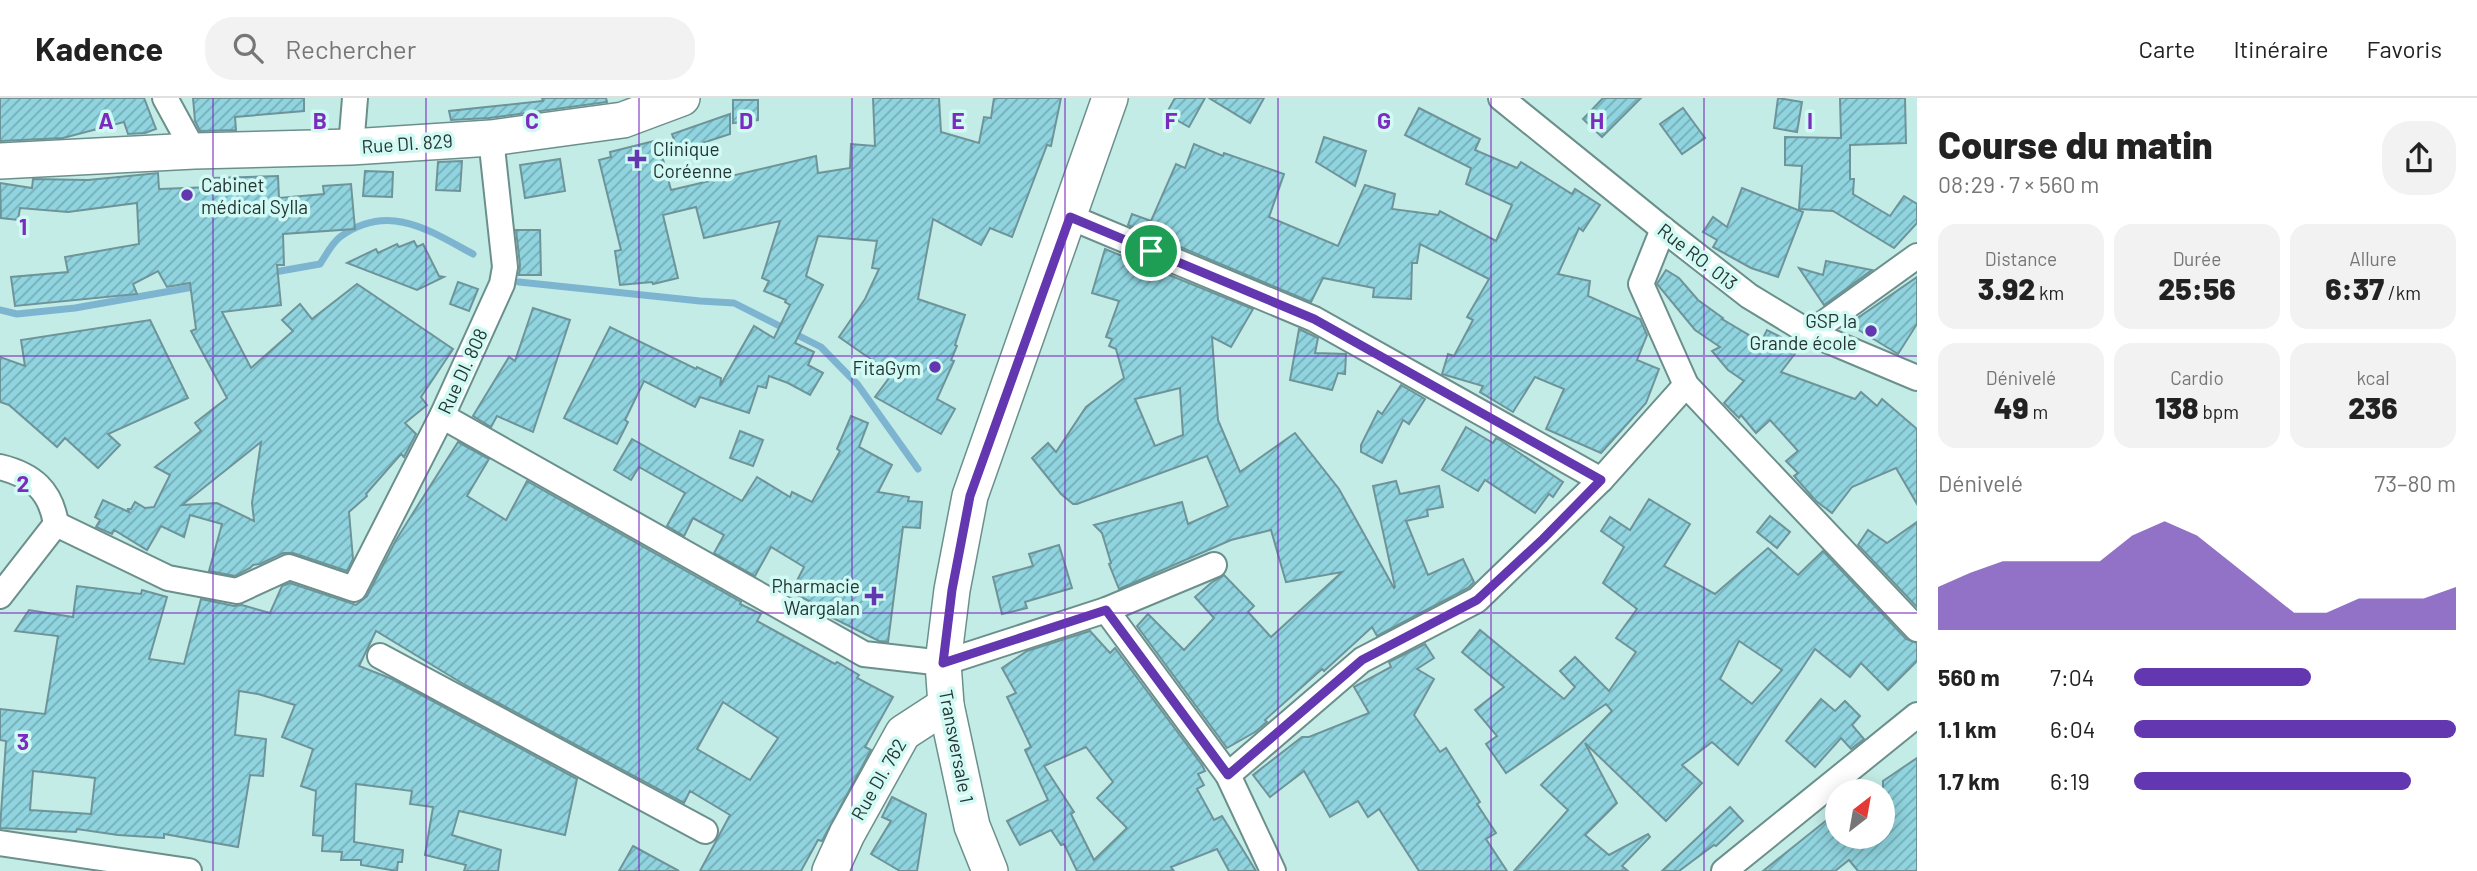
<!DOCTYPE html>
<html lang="fr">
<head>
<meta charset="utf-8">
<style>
	:root { --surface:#fff; --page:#f2f2f2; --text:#222; --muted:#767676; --line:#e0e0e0; --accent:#6337af }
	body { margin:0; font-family:Barlow,sans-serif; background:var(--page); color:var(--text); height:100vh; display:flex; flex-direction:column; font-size:26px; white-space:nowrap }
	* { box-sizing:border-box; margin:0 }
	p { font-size:23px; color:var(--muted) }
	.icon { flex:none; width:38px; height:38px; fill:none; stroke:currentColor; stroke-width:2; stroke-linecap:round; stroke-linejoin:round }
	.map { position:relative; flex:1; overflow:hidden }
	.drawer { display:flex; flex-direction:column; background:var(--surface); width:560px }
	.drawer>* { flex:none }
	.needle { width:46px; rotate:31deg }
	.controls { position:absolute; left:1825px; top:681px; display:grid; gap:14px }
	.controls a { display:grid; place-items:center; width:70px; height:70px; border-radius:50%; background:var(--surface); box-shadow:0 4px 18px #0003; font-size:35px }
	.pin { position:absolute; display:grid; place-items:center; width:60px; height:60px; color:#fff; margin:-30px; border:4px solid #fff; border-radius:50%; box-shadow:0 2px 7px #0007 }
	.round { display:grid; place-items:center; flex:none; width:74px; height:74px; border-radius:28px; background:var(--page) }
	.head { display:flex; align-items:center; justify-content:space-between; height:119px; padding:0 21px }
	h1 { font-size:38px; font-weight:800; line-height:52px }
	.metrics { display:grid; grid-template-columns:repeat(3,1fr); gap:10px; height:119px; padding:7px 21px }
	.metrics div { display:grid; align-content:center; border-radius:18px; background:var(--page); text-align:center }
	.metrics b { font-size:30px; font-weight:800 }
	.metrics small { font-size:19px; font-weight:400 }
	.metrics p { font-size:19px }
	.chart { height:196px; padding:14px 21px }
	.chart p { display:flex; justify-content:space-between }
	.chart svg { width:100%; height:126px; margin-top:7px; fill:var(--accent); opacity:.7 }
	ul { padding:0 21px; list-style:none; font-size:23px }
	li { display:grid; grid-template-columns:112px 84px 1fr; align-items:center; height:52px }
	li i { height:18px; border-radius:9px; background:var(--accent) }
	header { display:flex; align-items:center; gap:42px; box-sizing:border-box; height:98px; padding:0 35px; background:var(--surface); border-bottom:2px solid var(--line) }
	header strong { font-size:33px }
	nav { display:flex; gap:38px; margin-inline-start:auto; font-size:24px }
	.search { width:490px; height:63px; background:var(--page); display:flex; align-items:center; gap:18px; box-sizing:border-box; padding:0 24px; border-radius:28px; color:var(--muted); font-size:26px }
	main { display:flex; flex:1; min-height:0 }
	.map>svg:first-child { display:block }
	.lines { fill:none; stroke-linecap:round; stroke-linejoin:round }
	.stream { stroke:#7db5d1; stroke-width:7 }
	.building { fill:url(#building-hatch); stroke:#6e949a; stroke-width:2; fill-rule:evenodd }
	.street-casing { stroke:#6b908c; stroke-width:28 }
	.secondary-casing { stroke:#6b908c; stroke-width:38 }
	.street { stroke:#fff; stroke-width:24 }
	.secondary { stroke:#fff; stroke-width:35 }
	.route-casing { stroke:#fff; stroke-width:14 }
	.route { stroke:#6337af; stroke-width:9 }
	.grid { fill:none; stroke:#7b2cbf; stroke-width:2; stroke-opacity:0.55 }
	.poi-dot { fill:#6337af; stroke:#d1faf4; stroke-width:2.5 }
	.labels { text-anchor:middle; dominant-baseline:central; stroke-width:7; stroke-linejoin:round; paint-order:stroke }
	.street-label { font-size:19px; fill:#253533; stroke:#d1faf4 }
	.poi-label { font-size:19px; fill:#253533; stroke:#d1faf4; text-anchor:end }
	.grid-label { font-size:23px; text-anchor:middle; font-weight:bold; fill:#7b2cbf; stroke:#d1faf4; stroke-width:7; stroke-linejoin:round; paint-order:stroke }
</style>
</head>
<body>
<header>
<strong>Kadence</strong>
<div class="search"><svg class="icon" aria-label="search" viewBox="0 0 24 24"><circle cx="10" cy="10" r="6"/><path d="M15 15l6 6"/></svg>Rechercher</div>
<nav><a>Carte</a><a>Itinéraire</a><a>Favoris</a></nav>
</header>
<main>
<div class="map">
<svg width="1917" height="773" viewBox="0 0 1917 773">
	<defs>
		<pattern id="building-hatch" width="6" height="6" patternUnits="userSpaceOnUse" patternTransform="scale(1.75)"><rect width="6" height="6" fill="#8fd4df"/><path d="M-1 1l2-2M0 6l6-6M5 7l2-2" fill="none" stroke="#75adb5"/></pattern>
	</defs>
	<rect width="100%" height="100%" fill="#c4ece7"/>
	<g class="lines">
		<g class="stream">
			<path d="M269,175L320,166C326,157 332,145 340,139C388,104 429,132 473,156"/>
			<path d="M519,184L700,203L734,205L821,249L858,287L918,371"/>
			<path d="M0,212L17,216L75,210L199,188"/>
		</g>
	</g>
	<g class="building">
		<path d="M0,0H144L156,31L145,35L128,36L124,24L63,40L0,43Z"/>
		<path d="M193,0H304V13L235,19L236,32L200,33L195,23Z"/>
		<path d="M542,0H606L607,4L489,20L451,22L449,13L543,3Z"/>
		<path d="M873,0H939L941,34L979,45L984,19L991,20L994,0H1061L1051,48L1047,47L1012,139L990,130L981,147L933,121L918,201L965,217L955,247L957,248L951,262L954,263L937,301L955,311L941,336L875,299L892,276L839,239L865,201L879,171L872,170L877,143L818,138L806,178L823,187L795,245L814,254L808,267L823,275L810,297L788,285L769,278L766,290L758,288L749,315L700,299L695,309L644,283L625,322L628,324L617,346L564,320L610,229L696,271L697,269L721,280L720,288L754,228L774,240L790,207L785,204L786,202L764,193L769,183L762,180L780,123L704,140L696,109L663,117L678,180L653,186L652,184L620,187L615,153L621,152L599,62L611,59L610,54L658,42L671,92L816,58L818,75L850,70L851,46L875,48Z"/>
		<path d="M1175,0H1205L1189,29L1166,16Z"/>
		<path d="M1209,0H1264L1250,25Z"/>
		<path d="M1603,0H1641L1602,39L1583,21Z"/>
		<path d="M1778,0L1802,4L1797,34L1774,30Z"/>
		<path d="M1840,0H1905L1906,45L1850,47V81H1854L1853,96L1890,118L1904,98L1917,106V125L1894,150L1833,113L1799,111L1802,68L1785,67V39L1841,40Z"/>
		<path d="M733,2H758V22L733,25Z"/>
		<path d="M1419,10L1480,41L1475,52L1517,70L1521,64L1572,96L1575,91L1600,107L1583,133L1579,130L1558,176L1590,183L1588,198L1640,221L1647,237L1637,262L1659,271L1646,305L1601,355L1546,331L1564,291L1535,279L1513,314L1480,294L1483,288L1442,276L1448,256L1454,258L1473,222L1467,219L1489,181L1420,146L1417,165H1412L1411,201L1373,199L1374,190L1323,180L1311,204L1128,127L1132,116L1151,123L1176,66L1185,70L1194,46L1223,58L1224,55L1284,76L1269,119L1338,148L1365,87L1395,96L1392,111L1438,117L1440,113L1496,143L1512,107L1466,86L1471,70L1405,37Z"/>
		<path d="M1683,10L1705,40L1682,56L1660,26Z"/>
		<path d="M730,16V36L678,53L672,36Z"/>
		<path d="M1324,39L1366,53L1355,88L1316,64Z"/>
		<path d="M560,61L565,93L525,100L520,67Z"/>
		<path d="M462,63L460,93L436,92L438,64Z"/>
		<path d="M365,73L393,74L392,99L363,98Z"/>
		<path d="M158,75L159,91L212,89V80L278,78L279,100L324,96L323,88L351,86L355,131L283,136L284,167H277L281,207L222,214L251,270L293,233L282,222L300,206L312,221L357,186L453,251L421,299L427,307L405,325L416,336L404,359L401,356L366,396L367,398L349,414L353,461L347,473L293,455H283L260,466L253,467L250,470L235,478L209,473L222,426L190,417L184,439L161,428L147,452L114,432L112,436L96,429L100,422L95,419L103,402L129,414L128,411H131L135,404L145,410L154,409L170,377L155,369L201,333L195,325L227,300L191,233L196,231L190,185L167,189L158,173L133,186L137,196L15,208L11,179L68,174L65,159L139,146L137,105L68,114L20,110L18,122L1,120L0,85L32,90L33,81L88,82ZM261,344L252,405L254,423L217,405L182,407Z"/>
		<path d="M1742,90L1803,114L1778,179L1751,170L1713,149L1717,142L1703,134L1713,119L1727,129Z"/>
		<path d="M516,132H540L541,177H519L520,167Z"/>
		<path d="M414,143L417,149L423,146L439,178L444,179L417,192L347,165L376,151L378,155L397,146L399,149Z"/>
		<path d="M1105,151L1253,211L1231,249L1212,239L1218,322L1240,374L1295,335L1339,391L1394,490L1395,489L1373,388L1396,383L1400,396L1439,388L1443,409L1427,412L1428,418L1406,423L1428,477L1463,461L1474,484L1468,490L1377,538L1372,529L1324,573L1322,571L1265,622L1267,624L1255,634L1227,650L1137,528L1148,516L1184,552L1214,520L1195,499L1211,485L1224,477L1254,508L1248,514L1271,539L1342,474L1286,484L1271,432L1231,442L1119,491L1109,466L1111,465L1102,435L1094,427L1182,404L1188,426L1228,408L1207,358L1077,406H1073L1061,396L1032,360L1048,345L1056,354L1086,309L1124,280L1116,251L1109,248L1112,241L1106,239L1119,203L1092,195ZM1180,290L1183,337L1155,348L1135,301Z"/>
		<path d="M1826,163L1872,172L1824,207L1799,170L1823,177Z"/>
		<path d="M1666,172L1679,180L1698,202L1723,220L1722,221L1761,244L1767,232L1800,249L1781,274L1855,301L1861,294L1877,308L1882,301L1917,331V406L1896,370L1852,389L1832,415L1816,403L1794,378L1798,375L1786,363L1798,353L1770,322L1756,335L1741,317L1739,320L1724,305L1744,283L1728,272L1712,253L1720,249L1695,232L1657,186Z"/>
		<path d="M1917,179V226L1898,256L1849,226Z"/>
		<path d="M458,184L478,191L469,213L450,206Z"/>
		<path d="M533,210L570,222L533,334L497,318L491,329L473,318L509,259L515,263Z"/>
		<path d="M150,222L188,300L108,336L120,347L98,370L65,340L57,349L9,307L0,304V259L25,268L21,242Z"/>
		<path d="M1299,231L1318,240L1315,255L1346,256L1345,276L1338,275L1332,292L1290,282Z"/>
		<path d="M1401,287L1425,301L1409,326L1403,322L1382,365L1361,354V347L1378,313L1382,316Z"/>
		<path d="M851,318L868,325L859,349L892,367L878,394L909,399L908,403L922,404L920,430L903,429L888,544L879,543L825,516L827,512L791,494L804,469L771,449L755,478L714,455L724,437L693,420L684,438L667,428L685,395L639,369L631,382L614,372L632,341L742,403L757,379L790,399L792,394L812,404L840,353L837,351Z"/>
		<path d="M1466,329L1493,345L1496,340L1500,342L1563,384L1553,399L1549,396L1535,415L1485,382L1478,393L1442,372Z"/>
		<path d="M740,333L763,342L753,368L730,360Z"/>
		<path d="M458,344L489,361L467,398L506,422L527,383L741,504L740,506L761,516L757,523L835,566L837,564L859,577L857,580L893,599L865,649L871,652L822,743L818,742L801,773H700L730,717L690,693L684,705L465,587L376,533L359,568L392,581L577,681L565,737L459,713L452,737L501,752L498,773H464L466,767L425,757L433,709L410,706L412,693L356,686L354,744L403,752L402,764H398L397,773L361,767V762H341L342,754L322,753L323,738L313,737L316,693L301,688L313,651L282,639L295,607L258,596L239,593L235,637L266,641L263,678L250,677L238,749L164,736V740L118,737L77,731L76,734L0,730L6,643L0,642V611L45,616L58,538L15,533L29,512L73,519L77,488L141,496L142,492L167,499L149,561L184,566L201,501L234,508L242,507L270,515L282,488L290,485L356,507L367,498L396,442ZM723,604L778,640L750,682L697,651ZM33,673L95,680L91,716L30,712Z"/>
		<path d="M1649,401L1690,426L1664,468L1715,496L1768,450L1798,477L1823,453L1906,541L1917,545V563L1888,592L1861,565L1850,579L1815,551L1738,667L1712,644L1682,667L1702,685L1666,723L1585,645L1617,705L1585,737L1609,757L1648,736L1650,739L1622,768L1628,773H1514L1568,712L1541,687L1612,613L1606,606L1506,675L1486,646L1497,638L1475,612L1504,589L1462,554L1480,532L1564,601L1575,589L1560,573L1575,559L1609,593L1636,554L1616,540L1637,511L1603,485L1624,449L1601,433L1610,419L1630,432ZM1739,543L1782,572L1752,606L1720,581Z"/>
		<path d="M1770,418L1790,434L1777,450L1757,434Z"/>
		<path d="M1917,424V509L1858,447L1868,432L1887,445Z"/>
		<path d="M1059,447L1072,490L1025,504L1027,510L1002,516L993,479L1033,468L1029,456Z"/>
		<path d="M1090,533L1110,555L1115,550L1202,667L1205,673L1198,676L1204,687L1197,691L1214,722L1222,718L1256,773H1229L1217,751L1171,769L1174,773H1077L1064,746L1061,747L1051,732L1020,747L1007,723L1048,702L1025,652L1031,649L1007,599L1016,595L1002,570L1027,553ZM1086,649L1113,684L1097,700L1127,730L1094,762L1071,716L1074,714L1044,668Z"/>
		<path d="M1425,546L1434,560L1417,571L1434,581L1414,617L1440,654L1446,650L1480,704L1477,706L1496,735L1486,741L1507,773H1419L1379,711L1368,719L1358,703L1330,719L1304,673L1270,699L1253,677L1302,639H1309L1369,615L1354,589L1391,569L1389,564Z"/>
		<path d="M1821,601L1835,613L1845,603L1860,618L1852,627L1864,641L1851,651L1841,640L1815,669L1786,643Z"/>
		<path d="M1917,660V773H1858L1849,762L1835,773H1763L1838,713V738H1883V683Z"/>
		<path d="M892,699L926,716L917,773H900L871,756L891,723L882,719Z"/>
		<path d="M1730,709L1743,723L1716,748L1714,747L1679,773H1662Z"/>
		<path d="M633,748L679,773H619Z"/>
	</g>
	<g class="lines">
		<defs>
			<g id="street">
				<path d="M165,0L194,53"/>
				<path d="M1501,0L1663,131L1749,198L1810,235L1917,280"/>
				<path d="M351,49L355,0"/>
				<path d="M1070,119L1314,221L1601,382"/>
				<path d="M1663,131L1641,186L1686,287L1917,531"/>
				<path d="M1810,235L1917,158"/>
				<path d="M442,318L864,556L943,565L1106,512L1214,467"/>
				<path d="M0,369C33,377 51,393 56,426L0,498"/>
				<path d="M56,426L168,480L237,493L289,469L354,491L442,318L502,186L505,169L491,40"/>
				<path d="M1106,512L1228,677L1273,773"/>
				<path d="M380,558L705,733"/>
				<path d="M1228,677L1362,562L1477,502L1601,382L1686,287"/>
				<path d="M0,745L189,773"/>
				<path d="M1724,773L1917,617"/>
			</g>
			<g id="secondary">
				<path d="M0,63L194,53L351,49L491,40L623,22L682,0"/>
				<path d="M830,773L847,736L903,635L946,607"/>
				<path d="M990,773L972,728L946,607L943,565L952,492L970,398L1110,0"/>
			</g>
		</defs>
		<use href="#street" class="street-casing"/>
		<use href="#secondary" class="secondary-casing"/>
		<use href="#street" class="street"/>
		<use href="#secondary" class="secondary"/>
	</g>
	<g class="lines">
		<defs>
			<path id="route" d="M1070,119L1314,221L1601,382L1543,441L1477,502L1362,562L1228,677L1106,512L943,565L952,492L970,398Z"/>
		</defs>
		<use href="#route" class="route-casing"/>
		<use href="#route" class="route"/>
	</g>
	<path class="grid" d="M213,0V773M426,0V773M639,0V773M852,0V773M1065,0V773M1278,0V773M1491,0V773M1704,0V773M0,258H1917M0,515H1917"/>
	<g class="poi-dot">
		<path d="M633.5 50.5h7v7h7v7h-7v7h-7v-7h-7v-7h7z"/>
		<circle cx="187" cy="97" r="7"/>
		<circle cx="1871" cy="233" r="7"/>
		<circle cx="935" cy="269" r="7"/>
		<path d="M870.5 487.5h7v7h7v7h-7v7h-7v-7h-7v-7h7z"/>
	</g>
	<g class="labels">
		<g class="street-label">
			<text transform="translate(407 45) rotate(-4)">Rue DI. 829</text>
			<text transform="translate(1698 158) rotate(38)">Rue RO. 013</text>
			<text transform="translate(462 273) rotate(-65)">Rue DI. 808</text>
			<text transform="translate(957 648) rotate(79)">Transversale 1</text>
			<text transform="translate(878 681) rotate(-60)">Rue DI. 762</text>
		</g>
		<g class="poi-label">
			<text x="653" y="50" text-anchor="start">Clinique<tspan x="653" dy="22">Coréenne</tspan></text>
			<text x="201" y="86" text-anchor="start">Cabinet<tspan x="201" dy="22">médical Sylla</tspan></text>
			<text x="1857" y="222">GSP la<tspan x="1857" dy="22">Grande école</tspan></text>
			<text x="921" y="269">FitaGym</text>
			<text x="860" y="487">Pharmacie<tspan x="860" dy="22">Wargalan</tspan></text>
		</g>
	</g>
	<g class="grid-label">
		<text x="106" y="31">A</text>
		<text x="320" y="31">B</text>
		<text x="532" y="31">C</text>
		<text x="746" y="31">D</text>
		<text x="958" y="31">E</text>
		<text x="1171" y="31">F</text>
		<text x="1384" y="31">G</text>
		<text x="1597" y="31">H</text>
		<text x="1810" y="31">I</text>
		<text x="23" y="137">1</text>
		<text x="23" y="394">2</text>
		<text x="23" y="652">3</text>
	</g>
</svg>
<div class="controls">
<a><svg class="needle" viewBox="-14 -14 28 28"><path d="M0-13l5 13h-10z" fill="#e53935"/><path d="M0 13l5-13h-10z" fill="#767676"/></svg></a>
</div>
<div class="pin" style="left:1151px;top:153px;background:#1e9e55"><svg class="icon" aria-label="arrive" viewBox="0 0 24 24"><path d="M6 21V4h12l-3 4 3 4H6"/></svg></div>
</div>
<section class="drawer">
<div class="head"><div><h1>Course du matin</h1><p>08:29 · 7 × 560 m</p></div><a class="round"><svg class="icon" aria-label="share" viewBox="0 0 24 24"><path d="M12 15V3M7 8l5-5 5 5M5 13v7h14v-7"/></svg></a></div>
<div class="metrics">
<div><p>Distance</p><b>3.92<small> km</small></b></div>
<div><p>Durée</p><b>25:56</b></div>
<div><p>Allure</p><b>6:37<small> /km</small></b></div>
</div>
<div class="metrics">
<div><p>Dénivelé</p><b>49<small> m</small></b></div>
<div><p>Cardio</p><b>138<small> bpm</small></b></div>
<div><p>kcal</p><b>236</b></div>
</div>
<div class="chart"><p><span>Dénivelé</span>73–80 m</p>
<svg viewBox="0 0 160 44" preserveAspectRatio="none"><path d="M0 44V29L10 24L20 20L30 20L40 20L50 20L60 11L70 6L80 11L90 20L100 29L110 38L120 38L130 33L140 33L150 33L160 29V44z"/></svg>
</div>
<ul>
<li><b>560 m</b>7:04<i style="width:55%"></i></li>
<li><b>1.1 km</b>6:04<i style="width:100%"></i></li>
<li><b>1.7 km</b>6:19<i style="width:86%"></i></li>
</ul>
</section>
</main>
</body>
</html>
